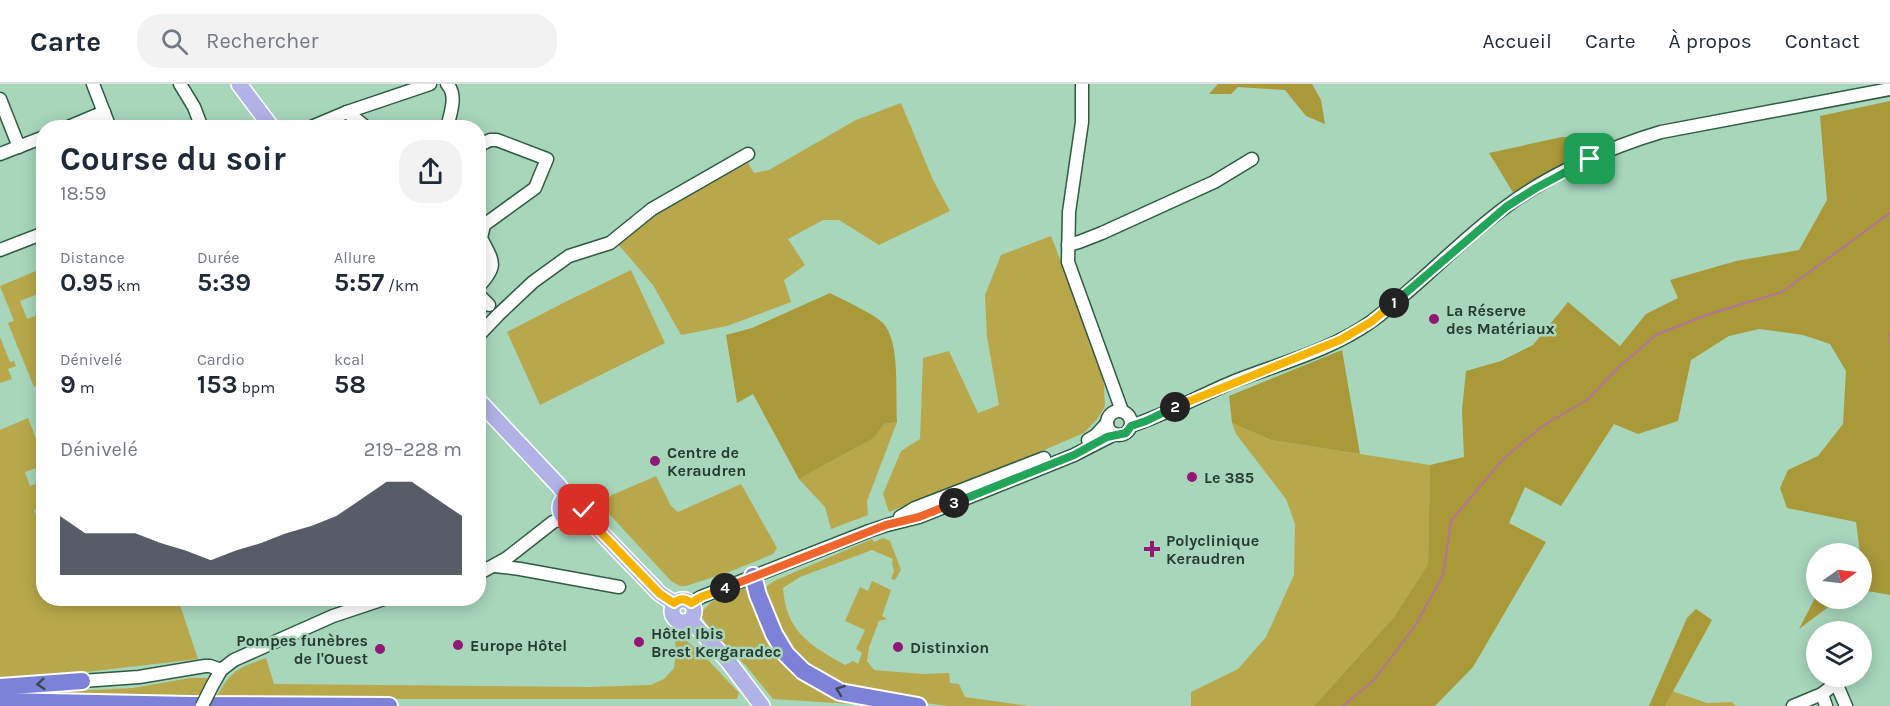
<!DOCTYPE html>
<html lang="fr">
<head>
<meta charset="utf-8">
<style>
	:root { --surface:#fff; --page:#f2f2f3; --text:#1f2937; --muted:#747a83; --line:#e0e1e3; --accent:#111827 }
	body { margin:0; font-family:Karla,sans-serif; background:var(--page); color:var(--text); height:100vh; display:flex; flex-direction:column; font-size:22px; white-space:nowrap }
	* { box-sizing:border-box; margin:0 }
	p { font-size:20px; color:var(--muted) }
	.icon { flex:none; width:33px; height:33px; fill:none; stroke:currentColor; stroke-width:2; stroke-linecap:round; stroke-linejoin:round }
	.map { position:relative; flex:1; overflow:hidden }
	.details { position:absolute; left:36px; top:36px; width:450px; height:486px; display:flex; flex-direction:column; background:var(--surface); border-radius:24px; box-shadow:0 3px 15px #0003 }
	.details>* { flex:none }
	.needle { width:39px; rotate:76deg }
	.tools { position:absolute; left:1806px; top:459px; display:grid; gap:12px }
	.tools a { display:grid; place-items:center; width:66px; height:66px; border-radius:50%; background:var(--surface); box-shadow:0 3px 15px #0003; font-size:30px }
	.pin { position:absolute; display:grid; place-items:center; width:51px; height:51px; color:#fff; margin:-26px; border-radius:12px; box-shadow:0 3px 9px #0006 }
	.km { position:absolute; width:30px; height:30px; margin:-15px; border-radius:50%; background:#222; color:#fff; font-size:16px; line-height:30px; text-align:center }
	.round { display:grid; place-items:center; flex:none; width:63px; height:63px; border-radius:24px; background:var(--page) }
	.summary { display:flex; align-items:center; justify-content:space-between; height:102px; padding:0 24px }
	h1 { font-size:33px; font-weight:700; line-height:45px }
	.metrics { display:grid; grid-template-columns:repeat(3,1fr); gap:9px; height:102px; padding:6px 24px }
	.metrics div { display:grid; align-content:center }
	.metrics b { font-size:26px; font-weight:700 }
	.metrics small { font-size:16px; font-weight:400 }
	.metrics p { font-size:16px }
	.chart { height:168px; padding:12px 24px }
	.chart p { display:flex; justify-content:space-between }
	.chart svg { width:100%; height:108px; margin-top:6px; fill:var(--accent); opacity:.7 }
	header { display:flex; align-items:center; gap:36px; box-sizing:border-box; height:84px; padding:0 30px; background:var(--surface); border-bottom:2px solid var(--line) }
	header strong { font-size:28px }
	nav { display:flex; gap:33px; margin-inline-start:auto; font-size:21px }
	.search { width:420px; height:54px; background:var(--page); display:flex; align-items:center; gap:15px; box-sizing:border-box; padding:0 21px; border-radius:24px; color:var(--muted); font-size:22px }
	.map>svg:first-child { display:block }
	.green { fill:#b8a84b }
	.forest { fill:#a99939 }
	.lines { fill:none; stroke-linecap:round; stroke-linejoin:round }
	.stream { stroke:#b3739f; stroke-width:2 }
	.minor-casing { stroke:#2f5b44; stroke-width:15 }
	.major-casing { stroke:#fff; stroke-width:18 }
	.highway-casing { stroke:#fff; stroke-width:20 }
	.minor { stroke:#fff; stroke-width:12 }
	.major { stroke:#b1b3e7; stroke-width:15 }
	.highway { stroke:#7d81d7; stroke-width:16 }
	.minor-bridge-casing { stroke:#2f5b44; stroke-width:15; stroke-linecap:butt }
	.minor-bridge { stroke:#fff; stroke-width:12 }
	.oneway { stroke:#394951 }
	.split-1-casing { stroke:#fff; stroke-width:12 }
	.split-2-casing { stroke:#fff; stroke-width:12 }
	.split-3-casing { stroke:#fff; stroke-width:12 }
	.split-4-casing { stroke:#fff; stroke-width:12 }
	.split-5-casing { stroke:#fff; stroke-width:12 }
	.split-1 { stroke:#22a559; stroke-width:8 }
	.split-2 { stroke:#f5b400; stroke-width:8 }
	.split-3 { stroke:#22a559; stroke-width:8 }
	.split-4 { stroke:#f0652b; stroke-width:8 }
	.split-5 { stroke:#f5b400; stroke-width:8 }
	.poi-dot { fill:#911875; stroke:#a7d6bb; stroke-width:2 }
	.labels { text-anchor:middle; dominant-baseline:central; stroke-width:5; stroke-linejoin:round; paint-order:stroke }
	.poi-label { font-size:16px; font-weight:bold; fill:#283b30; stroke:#a7d6bb; text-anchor:start }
</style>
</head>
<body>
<header>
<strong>Carte</strong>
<div class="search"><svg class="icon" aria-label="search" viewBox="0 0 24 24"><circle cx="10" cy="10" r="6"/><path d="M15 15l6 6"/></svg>Rechercher</div>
<nav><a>Accueil</a><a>Carte</a><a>À propos</a><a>Contact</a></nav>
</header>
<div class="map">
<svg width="1890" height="622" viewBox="0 0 1890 622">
	<rect width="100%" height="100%" fill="#a7d6bb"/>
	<g class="green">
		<path d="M901,19L933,96L950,127L879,161L839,136H823L788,155L805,181L784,196L791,218L727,242L681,251L653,201L612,153L748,79L754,89L769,86L856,36Z"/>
		<path d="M1051,152L1103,287L1105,322L1098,334L1084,349L981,393L889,428L883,410L901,367L920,355L923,274L949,267L978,329L999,321L987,253L985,211L1001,171Z"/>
		<path d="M631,186L665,259L540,321L507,248L569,216Z"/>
		<path d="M36,187L40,200L43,202V208L20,217L27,235L43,229V257L37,260L43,277V311L40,301L34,303L8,239L14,237L0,202Z"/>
		<path d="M0,253L10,278L14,277L16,282L8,285L12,295L0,299Z"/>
		<path d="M28,334L43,373V386L41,387L39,383L25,388L30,402L43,397V421L34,426L43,450L44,514L178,515L198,575L0,598V346Z"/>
		<path d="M897,338L867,417L868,431L831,445L825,423L799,395L874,354L884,340Z"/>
		<path d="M1232,339L1271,356L1430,381L1428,480L1394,533L1314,622H1191V608L1238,585L1266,553L1294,491L1295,440L1286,415L1236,350Z"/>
		<path d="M656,392L671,422L678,428L741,400L777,464L773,470L729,488L686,502H680L671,497L600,420L612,411Z"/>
		<path d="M883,454L890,457L901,486L895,496L891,495L894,487L892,479L893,475L872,466L800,493L783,504C786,548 810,561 845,581L853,577L858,580L862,569L856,565L865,546L845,537L860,503L868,507L872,497L891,506L882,532L887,535L879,537L869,563L867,577L874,586L923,590L949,589L950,599L959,600L965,613L1028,622H947L911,617L840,603L813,588L787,562L763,505L774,497L872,455L874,458Z"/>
		<path d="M749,502L761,540L772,563L793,590L823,609L848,614L867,621L773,615L746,582L710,545L700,530L711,518Z"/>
		<path d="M671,543L707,575L739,609L737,615H340L217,612C232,585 239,584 266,574L274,600L590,603L651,601L664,595L674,584L676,568L675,555L668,545Z"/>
		<path d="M190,594H207V601L199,613H31V609L133,604Z"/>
		<path d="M1672,607L1707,619L1732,618L1736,622H1665Z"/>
	</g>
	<g class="forest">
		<path d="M1218,0H1312L1321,16L1325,40L1306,32L1285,6L1238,3L1231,10H1209Z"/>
		<path d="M1890,17V511L1862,506V470L1860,469L1856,438L1787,424L1780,404L1788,386L1818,372L1843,340L1846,287L1830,260L1803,251L1759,245L1729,252L1691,276L1678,337L1638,350L1614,340L1561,422L1525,403L1509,439L1546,458L1473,583L1435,622H1314L1394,533L1428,480L1430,381L1464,373L1462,326L1466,287L1501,277L1533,261L1568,218L1620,262L1646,230L1678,214L1670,196L1736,177L1799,166L1827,116L1820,32Z"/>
		<path d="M1562,53L1609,54L1589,78L1514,110L1489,69Z"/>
		<path d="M830,209C841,215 876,231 883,239C901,258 895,313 897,338L884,340L874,354L799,395L753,310L737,319L726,251L752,244Z"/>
		<path d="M1342,266L1360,370L1271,356L1232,339L1229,312Z"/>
		<path d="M1816,512V514L1839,515L1799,545Z"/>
		<path d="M1696,525L1712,536L1665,622H1649L1687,534Z"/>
	</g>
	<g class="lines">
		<g class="stream">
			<path d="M1890,250V260"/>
			<path d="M1343,622L1374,596L1415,542L1443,491L1451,437L1504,374L1544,341L1587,316L1618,284L1656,251L1706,231L1782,208L1890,129"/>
		</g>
		<defs>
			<g id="minor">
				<path d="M93,0L110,44"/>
				<path d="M180,0L194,23L202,44"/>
				<path d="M1082,0V38L1069,128L1068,178L1122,327"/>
				<path d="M0,15L19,63"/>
				<path d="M347,28L367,44"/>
				<path d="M66,44L104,28"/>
				<path d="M309,44L347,28L430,0"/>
				<path d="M447,44C450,30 458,11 447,0"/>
				<path d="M478,62L490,56H497L547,75L535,104L484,141L481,154C493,178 499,181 478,203"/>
				<path d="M0,70L44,53"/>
				<path d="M1068,161L1079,158L1102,149L1214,98L1252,75"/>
				<path d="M0,166L44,149"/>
				<path d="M478,210L489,221"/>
				<path d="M478,252L499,230L533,198L569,172L610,159L652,125L748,70"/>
				<circle cx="1119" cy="339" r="12"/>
				<path d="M1131,342C1167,330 1201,311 1235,297C1281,279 1332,266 1372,237C1419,202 1459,157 1507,122C1550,90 1610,63 1661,48L1890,5"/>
				<path d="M1088,356L1096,351L1107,339"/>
				<path d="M900,433L915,424L1044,374"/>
				<path d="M495,482L520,485L619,503"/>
				<path d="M478,490L507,474L553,438L565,434"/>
				<path d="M691,519L701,513L869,447L887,441L919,433L987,406L1074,371L1115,350"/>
				<path d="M82,597L139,593L205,582H210L221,586"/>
				<path d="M212,602L221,586L234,576L333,532L387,514"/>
				<path d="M1822,610L1826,622"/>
				<path d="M1793,622L1822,610L1836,599L1846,622"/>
			</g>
			<g id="major">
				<path d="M239,0L272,44"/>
				<path d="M478,316L559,402L567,413"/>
				<circle cx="572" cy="424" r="12"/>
				<path d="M583,430L660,510L674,519"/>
				<circle cx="683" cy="527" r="11"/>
				<path d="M690,536L728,577L762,622"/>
			</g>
			<g id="highway">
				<path d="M753,492L758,511L774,550L786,570L803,587L840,608L918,622"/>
				<path d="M0,603L82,597"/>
				<path d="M0,617L191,621L389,622"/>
			</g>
		</defs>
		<use href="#minor" class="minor-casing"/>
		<use href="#major" class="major-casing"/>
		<use href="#highway" class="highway-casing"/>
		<use href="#minor" class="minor"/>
		<use href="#major" class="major"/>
		<use href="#highway" class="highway"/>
		<defs>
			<path id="minor-bridge" d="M202,622L212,602"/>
		</defs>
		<use href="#minor-bridge" class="minor-bridge-casing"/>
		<use href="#minor-bridge" class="minor-bridge"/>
	</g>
	<defs><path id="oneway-chevron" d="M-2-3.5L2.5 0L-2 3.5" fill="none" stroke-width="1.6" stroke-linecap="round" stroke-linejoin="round" transform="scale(1.5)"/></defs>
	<g class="oneway">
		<use href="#oneway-chevron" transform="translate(41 600) rotate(175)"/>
		<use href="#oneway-chevron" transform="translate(840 606) rotate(-160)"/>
	</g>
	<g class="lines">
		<defs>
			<path id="split-1" d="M1394,219L1506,123L1536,104L1590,75"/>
			<path id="split-2" d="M1175,323L1340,256L1371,238L1394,219"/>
			<path id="split-3" d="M954,419L1074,371L1107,353L1126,349L1131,342L1146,337L1175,323"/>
			<path id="split-4" d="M725,504L886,441L919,433L954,419"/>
			<path id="split-5" d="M584,426L583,430L660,510L674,519C680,514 685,514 691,519L701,513L725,504"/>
		</defs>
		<use href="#split-1" class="split-1-casing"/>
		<use href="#split-2" class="split-2-casing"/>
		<use href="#split-3" class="split-3-casing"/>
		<use href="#split-4" class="split-4-casing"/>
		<use href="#split-5" class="split-5-casing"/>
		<use href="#split-1" class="split-1"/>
		<use href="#split-2" class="split-2"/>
		<use href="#split-3" class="split-3"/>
		<use href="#split-4" class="split-4"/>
		<use href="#split-5" class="split-5"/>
	</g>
	<g class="poi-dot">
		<circle cx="1434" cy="235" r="6"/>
		<circle cx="655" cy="377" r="6"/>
		<circle cx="1192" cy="393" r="6"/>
		<path d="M1149 456h6v6h6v6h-6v6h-6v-6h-6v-6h6z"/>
		<circle cx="639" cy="558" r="6"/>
		<circle cx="458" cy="561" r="6"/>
		<circle cx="898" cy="563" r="6"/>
		<circle cx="380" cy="565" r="6"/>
	</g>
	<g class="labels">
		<g class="poi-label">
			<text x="1446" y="226">La Réserve<tspan x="1446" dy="18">des Matériaux</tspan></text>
			<text x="667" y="368">Centre de<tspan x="667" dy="18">Keraudren</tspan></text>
			<text x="1204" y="393">Le 385</text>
			<text x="1166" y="456">Polyclinique<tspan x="1166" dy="18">Keraudren</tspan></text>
			<text x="651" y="549">Hôtel Ibis<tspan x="651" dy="18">Brest Kergaradec</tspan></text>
			<text x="368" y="556" text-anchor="end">Pompes funèbres<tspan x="368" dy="18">de l'Ouest</tspan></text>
			<text x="470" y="561">Europe Hôtel</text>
			<text x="910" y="563">Distinxion</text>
		</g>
	</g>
</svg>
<div class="tools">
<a><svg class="needle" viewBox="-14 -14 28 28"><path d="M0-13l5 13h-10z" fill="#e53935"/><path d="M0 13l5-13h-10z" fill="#747a83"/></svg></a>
<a><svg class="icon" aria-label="layers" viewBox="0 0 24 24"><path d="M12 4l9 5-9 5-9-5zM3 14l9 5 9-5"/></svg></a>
</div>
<div class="pin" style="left:1590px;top:75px;background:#1e9e55"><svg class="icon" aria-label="arrive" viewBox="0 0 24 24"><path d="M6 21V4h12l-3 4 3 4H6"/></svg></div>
<div class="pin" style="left:584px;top:426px;background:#d93025"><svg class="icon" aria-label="check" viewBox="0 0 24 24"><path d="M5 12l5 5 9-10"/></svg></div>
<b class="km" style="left:1394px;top:219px">1</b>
<b class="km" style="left:1175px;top:323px">2</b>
<b class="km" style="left:954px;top:419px">3</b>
<b class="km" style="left:725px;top:504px">4</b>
<section class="details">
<div class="summary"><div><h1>Course du soir</h1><p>18:59</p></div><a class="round"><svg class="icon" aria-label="share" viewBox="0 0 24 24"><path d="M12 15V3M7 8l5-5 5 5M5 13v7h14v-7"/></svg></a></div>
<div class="metrics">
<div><p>Distance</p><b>0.95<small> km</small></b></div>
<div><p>Durée</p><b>5:39</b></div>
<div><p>Allure</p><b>5:57<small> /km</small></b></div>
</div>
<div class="metrics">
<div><p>Dénivelé</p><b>9<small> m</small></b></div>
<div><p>Cardio</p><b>153<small> bpm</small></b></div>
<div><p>kcal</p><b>58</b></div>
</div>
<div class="chart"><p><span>Dénivelé</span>219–228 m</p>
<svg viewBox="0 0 160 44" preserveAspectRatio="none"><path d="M0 44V20L10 27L20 27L30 27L40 31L50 34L60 38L70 34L80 31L90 27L100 24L110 20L120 13L130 6L140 6L150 13L160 20V44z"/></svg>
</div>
</section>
</div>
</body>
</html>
